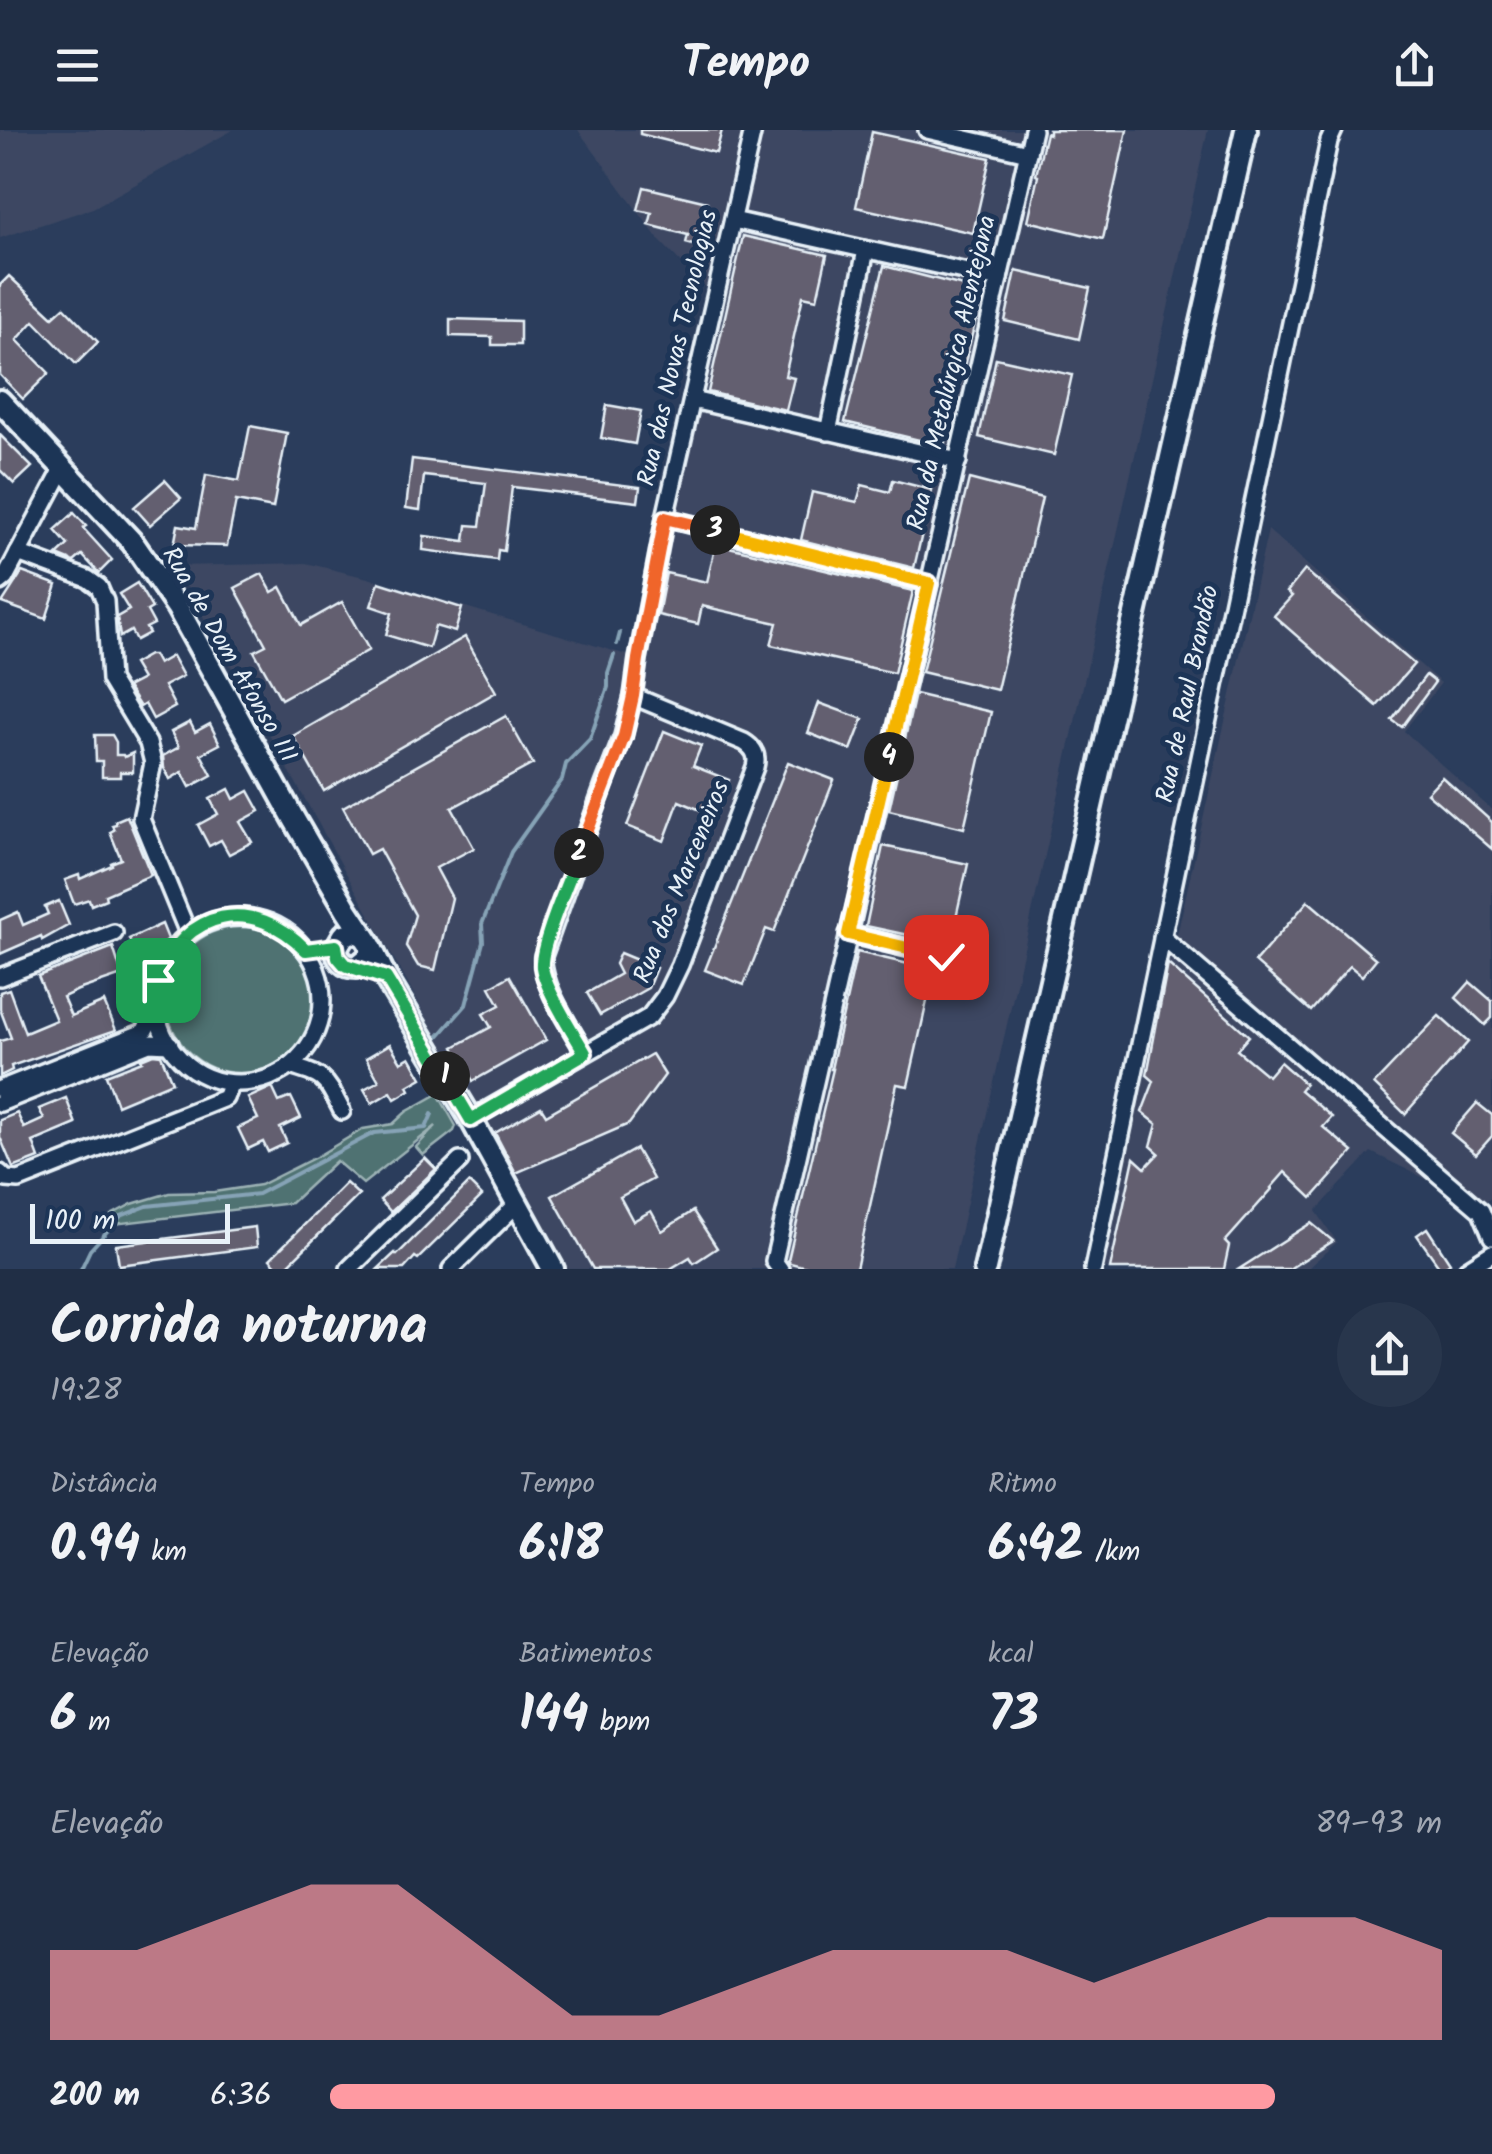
<!DOCTYPE html>
<html lang="pt">
<head>
<meta charset="utf-8">
<style>
	:root { --surface:#202e45; --page:#28364c; --text:#f1f3f6; --muted:#a2a8b3; --accent:#ff9aa2 }
	body { margin:0; font-family:Kalam,sans-serif; background:var(--page); color:var(--text); height:100vh; display:flex; flex-direction:column; font-size:38px; white-space:nowrap }
	* { box-sizing:border-box; margin:0 }
	p { font-size:32px; color:var(--muted) }
	.icon { flex:none; width:55px; height:55px; fill:none; stroke:currentColor; stroke-width:2; stroke-linecap:round; stroke-linejoin:round }
	.map { position:relative; height:1139px; overflow:hidden }
	.drawer { display:flex; flex-direction:column; background:var(--surface); flex:1 }
	.drawer>* { flex:none }
	.scale { position:absolute; left:30px; bottom:25px; width:200px; box-sizing:border-box; padding-left:10px; border:5px solid #e8f1f8; border-top:0; font-size:28px; line-height:35px; white-space:nowrap; color:#e8f1f8; -webkit-text-stroke:8px #1d3557; paint-order:stroke }
	.pin { position:absolute; display:grid; place-items:center; width:85px; height:85px; color:#fff; margin:-42px; border-radius:20px; box-shadow:0 5px 15px #0006 }
	.km { position:absolute; width:50px; height:50px; margin:-25px; border-radius:50%; background:#222; color:#fff; font-size:28px; line-height:50px; text-align:center }
	.round { display:grid; place-items:center; flex:none; width:105px; height:105px; border-radius:52px; background:var(--page) }
	.headline { display:flex; align-items:center; justify-content:space-between; height:170px; padding:0 50px }
	h1 { font-size:55px; font-weight:700; line-height:75px }
	.metrics { display:grid; grid-template-columns:repeat(3,1fr); gap:15px; height:170px; padding:10px 50px }
	.metrics div { display:grid; align-content:center }
	.metrics b { font-size:50px; font-weight:700 }
	.metrics small { font-size:28px; font-weight:400 }
	.metrics p { font-size:28px }
	.chart { height:280px; padding:20px 50px }
	.chart p { display:flex; justify-content:space-between }
	.chart svg { width:100%; height:180px; margin-top:10px; fill:var(--accent); opacity:.7 }
	ul { padding:0 50px; list-style:none; font-size:32px }
	li { display:grid; grid-template-columns:160px 120px 1fr; align-items:center; height:75px }
	li i { height:25px; border-radius:12px; background:var(--accent) }
	header { display:flex; justify-content:space-between; align-items:center; height:130px; padding:0 50px; background:var(--surface); font-size:45px; font-weight:700 }
	.map>svg:first-child { display:block }
	.built { fill:#3c4762 }
	.green { fill:#507272; stroke:#9cb2b5; stroke-width:2.5 }
	.lines { fill:none; stroke-linecap:round; stroke-linejoin:round }
	.stream { stroke:#86a3b6; stroke-width:4 }
	.building { fill:#635f6f; stroke:#e8f1f8; stroke-width:2.5 }
	.minor-casing { stroke:#e8f1f8; stroke-width:22 }
	.major-casing { stroke:#e8f1f8; stroke-width:28 }
	.minor { stroke:#1d3557; stroke-width:15 }
	.major { stroke:#1d3557; stroke-width:20 }
	.split-1-casing { stroke:#fff; stroke-width:20 }
	.split-2-casing { stroke:#fff; stroke-width:20 }
	.split-3-casing { stroke:#fff; stroke-width:20 }
	.split-4-casing { stroke:#fff; stroke-width:20 }
	.split-5-casing { stroke:#fff; stroke-width:20 }
	.split-1 { stroke:#22a559; stroke-width:12 }
	.split-2 { stroke:#22a559; stroke-width:12 }
	.split-3 { stroke:#f0652b; stroke-width:12 }
	.split-4 { stroke:#f5b400; stroke-width:12 }
	.split-5 { stroke:#f5b400; stroke-width:12 }
	.labels { text-anchor:middle; dominant-baseline:central; stroke-width:10; stroke-linejoin:round; paint-order:stroke }
	.street-label { font-size:25px; fill:#e8f1f8; stroke:#1d3557 }
</style>
</head>
<body>
<header><svg class="icon" aria-label="menu" viewBox="0 0 24 24"><path d="M4 6h16M4 12h16M4 18h16"/></svg>Tempo<svg class="icon" aria-label="share" viewBox="0 0 24 24"><path d="M12 15V3M7 8l5-5 5 5M5 13v7h14v-7"/></svg></header>
<div class="map">
<svg width="1492" height="1139" viewBox="0 0 1492 1139">
	<rect width="100%" height="100%" fill="#2b3d5c"/>
	<filter id="ink" filterUnits="userSpaceOnUse"><feTurbulence type="fractalNoise" baseFrequency=".01" numOctaves="2"/><feDisplacementMap in="SourceGraphic" scale="20" xChannelSelector="R" yChannelSelector="G"/><feConvolveMatrix kernelMatrix="1 2 1 2 8 2 1 2 1" color-interpolation-filters="sRGB"/></filter>
	<g filter="url(#ink)">
		<g class="built">
			<path d="M0,0H233L93,78L0,108Z"/>
			<path d="M578,0H1208L952,1139H563L492,1005L175,436L306,433L368,448L637,528L715,167L659,110Z"/>
			<path d="M1268,400L1441,553L1404,601L1492,680V1067L1481,1076L1371,1022L1316,1081L1337,1112L1309,1137L1310,1139H1095L1166,828L1173,823Z"/>
		</g>
		<g class="green">
			<circle cx="240" cy="870" r="73"/>
			<path d="M438,964L456,996L454,1001L423,1025L416,1017L436,996L363,1054L336,1031L291,1073L114,1094L111,1085L132,1074L169,1063L214,1062L260,1055L316,1027L363,999L393,994L406,982Z"/>
		</g>
		<g class="lines">
			<g class="stream">
				<path d="M617,514L620,503"/>
				<path d="M437,908L466,875L483,812L482,794L511,722L562,650L566,634L590,609L608,557V543L614,525"/>
				<path d="M81,1139L90,1120L121,1086L147,1076L258,1064L374,1003L426,998L432,984"/>
			</g>
		</g>
		<g class="building">
			<path d="M640,0H722L716,23L640,4Z"/>
			<path d="M1049,0H1127L1103,109L1028,91L1038,46L1036,45L1046,3L1049,4Z"/>
			<path d="M872,2L990,28L973,103L856,77Z"/>
			<path d="M644,57L707,72L697,116L686,113L688,105L649,95L652,83L638,80Z"/>
			<path d="M743,106L827,125L817,169L803,166L785,246L794,248L786,280L708,262Z"/>
			<path d="M884,136L983,161L944,316L845,292Z"/>
			<path d="M1016,141L1090,158L1079,209L1005,191Z"/>
			<path d="M9,146L53,187L64,177L98,212L76,234L34,191L17,210L49,243L23,269L0,245V155Z"/>
			<path d="M450,189L520,191V215H492V207L450,206Z"/>
			<path d="M996,228L1072,245L1054,325L979,307Z"/>
			<path d="M607,275L641,281L635,314L601,308Z"/>
			<path d="M250,296L287,303L273,378L236,371L227,416L174,415L178,395L196,398L206,345L239,351Z"/>
			<path d="M0,305L32,337L14,354L0,340Z"/>
			<path d="M412,329L640,357L638,372L512,357L504,421L498,420L497,430L423,420L424,406L465,411L467,395L480,396L486,353L424,346L420,380L406,378Z"/>
			<path d="M969,349L1042,368L997,560L922,542Z"/>
			<path d="M165,350L181,368L150,395L134,377Z"/>
			<path d="M893,350L932,360L914,438L801,410L812,362L857,372L862,355L890,362Z"/>
			<path d="M74,383L86,396L83,398L112,430L99,443L82,425L74,432L57,425L68,415L55,400Z"/>
			<path d="M716,414L913,461L894,543L771,515L777,493L702,476L698,494L658,485L666,443L707,452Z"/>
			<path d="M1305,440L1414,534L1377,576L1274,486L1292,466L1287,462Z"/>
			<path d="M22,442L57,455L46,489L2,473Z"/>
			<path d="M262,444L272,462L281,457L301,495L342,472L369,520L281,569L254,521L266,515L235,458Z"/>
			<path d="M379,452L462,478L455,502L435,496L429,518L386,505L392,483L371,476Z"/>
			<path d="M137,453L152,478L147,481L154,494L146,498L149,503L136,510L131,501L120,507L117,487L129,480L119,464Z"/>
			<path d="M465,507L496,562L324,661L293,606Z"/>
			<path d="M149,525H153L158,534L172,526L183,546L164,556L175,577L153,589L145,574L140,577L127,557L142,549L133,534Z"/>
			<path d="M1426,545L1435,552L1402,597L1392,590Z"/>
			<path d="M915,564L991,582L964,698L889,680Z"/>
			<path d="M819,573L863,589L851,620L808,603Z"/>
			<path d="M506,586L533,634L452,678L474,718L436,738L452,768L435,840L418,836L406,816L415,785L379,719L369,724L343,677Z"/>
			<path d="M190,592L195,602L210,594L220,614L201,624L212,645L190,657L182,642L170,649L164,638L163,626L179,617L171,602Z"/>
			<path d="M664,601L701,616L693,636L729,650L715,686L679,671L664,711L627,696Z"/>
			<path d="M95,605H112L116,612V625H123L124,627L133,623V642H120V647H102V631H96Z"/>
			<path d="M788,632L834,650L774,802L766,799L744,855L705,840Z"/>
			<path d="M1442,647L1492,692V719L1427,663Z"/>
			<path d="M229,659L234,669L249,661L260,681L240,692L252,712L229,724L221,710L209,716L198,695L218,684L210,669Z"/>
			<path d="M127,686L151,745L105,765L106,769L91,775L89,769L74,774L65,750L79,745L80,749L112,735L111,733L121,729L110,702L114,700L112,695L116,694L115,691Z"/>
			<path d="M883,716L968,734L950,814L866,796Z"/>
			<path d="M59,771L69,795L42,810L41,806L0,824V790L18,782L23,795L48,784L45,777Z"/>
			<path d="M1308,771L1376,829L1362,846L1350,836L1311,881L1255,832Z"/>
			<path d="M162,794L168,809L159,818L151,837L142,840L129,809Z"/>
			<path d="M113,817L122,845L78,860L63,867L71,886L104,872L116,900L11,936L12,940L0,946V911L11,908L0,879V862L9,859L25,903L56,890L38,846Z"/>
			<path d="M857,822L934,840L908,956L897,954L856,1139H814L790,1133L788,1130L833,939H831Z"/>
			<path d="M620,823L656,838L648,858L600,885L587,863L620,844L615,834Z"/>
			<path d="M1168,834L1249,906L1237,920L1268,946L1280,932L1305,954L1300,960L1332,987L1323,997L1353,1022L1312,1068L1285,1042L1271,1058L1272,1059L1225,1112L1229,1116L1224,1139H1110L1134,1028L1145,1038L1159,1023L1151,1016L1157,994L1142,982L1154,951L1147,945Z"/>
			<path d="M510,846L546,910L473,951L454,917L491,897L483,884L500,875L490,857Z"/>
			<path d="M1470,852L1492,871V888L1485,895L1456,868Z"/>
			<path d="M1439,886L1468,912L1405,984L1374,954Z"/>
			<path d="M390,914L401,932L410,927L422,948L408,956L410,960L395,969L391,962L372,973L364,959L379,951L366,928Z"/>
			<path d="M153,924L161,925L172,952L117,975L106,945L142,931L141,929Z"/>
			<path d="M652,924L665,945L629,994L516,1043L495,1003L541,977L546,985Z"/>
			<path d="M272,957L279,972L291,967L301,988L280,998L287,1013L268,1022L263,1012L248,1019L238,998L258,989L248,968Z"/>
			<path d="M66,968L76,994L33,1012L39,1028L13,1038L0,1007V990L17,983L24,998L44,989L39,979Z"/>
			<path d="M1477,973L1492,985V1006L1476,1024L1451,1003Z"/>
			<path d="M636,1019L653,1049L620,1067L633,1091L651,1081L662,1101L693,1081L717,1118L694,1133L690,1127L670,1139H593L552,1066Z"/>
			<path d="M425,1028L436,1039L391,1082L380,1070Z"/>
			<path d="M346,1053L359,1065L284,1139H279L270,1129Z"/>
			<path d="M469,1053L482,1066L418,1129L415,1127L404,1139H378L395,1123L397,1125Z"/>
			<path d="M1311,1093L1333,1111L1289,1139H1239Z"/>
			<path d="M255,1097L257,1117L119,1135L116,1115Z"/>
			<path d="M1427,1098L1450,1133L1441,1139L1417,1105Z"/>
		</g>
		<g class="lines">
			<defs>
				<g id="minor">
					<path d="M927,0L1028,23"/>
					<path d="M733,90L999,149"/>
					<path d="M692,270L958,331"/>
					<path d="M828,302L866,120"/>
					<path d="M665,388L929,453"/>
					<path d="M18,423L88,449L99,457L105,471L110,550L148,613L153,633L141,689L188,803"/>
					<path d="M0,452L5,448L64,337"/>
					<circle cx="239" cy="870" r="83"/>
					<path d="M848,804L945,827"/>
					<path d="M1162,807L1481,1081L1492,1107"/>
					<path d="M0,847L114,803"/>
					<path d="M585,923C570,896 541,856 543,826L604,655L623,606L633,566L638,529L665,388L753,0"/>
					<path d="M289,936C326,946 325,948 342,981"/>
					<path d="M0,959L144,902L155,881"/>
					<path d="M0,973L149,913L170,914"/>
					<path d="M471,989L649,887L665,866L680,835L755,637C758,626 754,618 744,612L633,566"/>
					<path d="M0,1043L6,1049L19,1050L225,968L231,953"/>
					<path d="M349,1139L460,1031"/>
					<path d="M451,1139L517,1074"/>
					<path d="M780,1139L774,1131L1033,0"/>
					<path d="M1093,1139L1329,11L1334,0"/>
					<path d="M1467,1139L1492,1123"/>
				</g>
				<g id="major">
					<path d="M0,271L133,413L177,477L294,689L347,780L369,813L386,848L471,989L553,1139"/>
					<path d="M363,805L354,802L344,805L337,817C336,829 344,837 357,837L369,827L371,817"/>
					<path d="M985,1139L1246,0"/>
				</g>
			</defs>
			<use href="#minor" class="minor-casing"/>
			<use href="#major" class="major-casing"/>
			<use href="#minor" class="minor"/>
			<use href="#major" class="major"/>
		</g>
	</g>
	<g class="lines" filter="url(#ink)">
		<defs>
			<path id="split-1" d="M158,850C184,779 253,765 306,820L336,816L338,827L345,835L386,848L445,946"/>
			<path id="split-2" d="M445,946L471,990L585,923C573,902 545,859 542,837C540,815 570,748 579,723"/>
			<path id="split-3" d="M579,723L624,606L633,566L638,529L665,388L715,400"/>
			<path id="split-4" d="M715,400L929,453L889,627"/>
			<path id="split-5" d="M889,627L848,804L946,827"/>
		</defs>
		<use href="#split-1" class="split-1-casing"/>
		<use href="#split-2" class="split-2-casing"/>
		<use href="#split-3" class="split-3-casing"/>
		<use href="#split-4" class="split-4-casing"/>
		<use href="#split-5" class="split-5-casing"/>
		<use href="#split-1" class="split-1"/>
		<use href="#split-2" class="split-2"/>
		<use href="#split-3" class="split-3"/>
		<use href="#split-4" class="split-4"/>
		<use href="#split-5" class="split-5"/>
	</g>
	<g class="labels">
		<g class="street-label">
			<text transform="translate(678 218) rotate(-77)">Rua das Novas Tecnologias</text>
			<text transform="translate(952 243) rotate(-77)">Rua da Metalúrgica Alentejana</text>
			<text transform="translate(229 525) rotate(60)">Rua de Dom Afonso III</text>
			<text transform="translate(1188 564) rotate(-78)">Rua de Raul Brandão</text>
			<text transform="translate(682 752) rotate(-68)">Rua dos Marceneiros</text>
		</g>
	</g>
</svg>
<div class="scale">100 m</div>
<div class="pin" style="left:158px;top:850px;background:#1e9e55"><svg class="icon" aria-label="arrive" viewBox="0 0 24 24"><path d="M6 21V4h12l-3 4 3 4H6"/></svg></div>
<div class="pin" style="left:946px;top:827px;background:#d93025"><svg class="icon" aria-label="check" viewBox="0 0 24 24"><path d="M5 12l5 5 9-10"/></svg></div>
<b class="km" style="left:445px;top:946px">1</b>
<b class="km" style="left:579px;top:723px">2</b>
<b class="km" style="left:715px;top:400px">3</b>
<b class="km" style="left:889px;top:627px">4</b>
</div>
<section class="drawer">
<div class="headline"><div><h1>Corrida noturna</h1><p>19:28</p></div><a class="round"><svg class="icon" aria-label="share" viewBox="0 0 24 24"><path d="M12 15V3M7 8l5-5 5 5M5 13v7h14v-7"/></svg></a></div>
<div class="metrics">
<div><p>Distância</p><b>0.94<small> km</small></b></div>
<div><p>Tempo</p><b>6:18</b></div>
<div><p>Ritmo</p><b>6:42<small> /km</small></b></div>
</div>
<div class="metrics">
<div><p>Elevação</p><b>6<small> m</small></b></div>
<div><p>Batimentos</p><b>144<small> bpm</small></b></div>
<div><p>kcal</p><b>73</b></div>
</div>
<div class="chart"><p><span>Elevação</span>89–93 m</p>
<svg viewBox="0 0 160 44" preserveAspectRatio="none"><path d="M0 44V22L10 22L20 14L30 6L40 6L50 22L60 38L70 38L80 30L90 22L100 22L110 22L120 30L130 22L140 14L150 14L160 22V44z"/></svg>
</div>
<ul>
<li><b>200 m</b>6:36<i style="width:85%"></i></li>
</ul>
</section>
</body>
</html>
